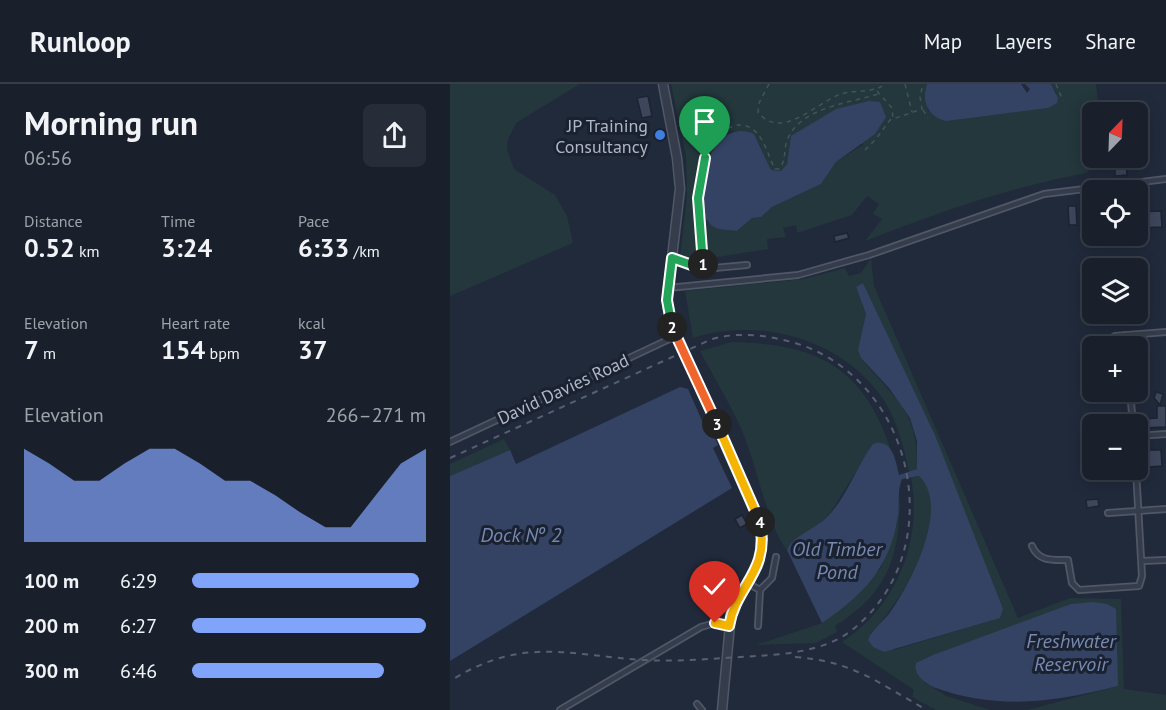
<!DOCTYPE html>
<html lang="en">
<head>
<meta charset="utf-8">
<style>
	:root { --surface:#19202c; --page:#262d38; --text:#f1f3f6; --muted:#9fa3a9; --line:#373e48; --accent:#81a4fb }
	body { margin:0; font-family:"PT Sans",sans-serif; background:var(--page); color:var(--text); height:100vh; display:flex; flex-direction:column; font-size:22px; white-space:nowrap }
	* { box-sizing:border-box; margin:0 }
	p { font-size:20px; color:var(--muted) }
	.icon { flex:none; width:33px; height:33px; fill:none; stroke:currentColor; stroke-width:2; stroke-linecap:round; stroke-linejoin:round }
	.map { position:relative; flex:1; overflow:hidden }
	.side { display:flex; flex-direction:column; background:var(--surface); width:450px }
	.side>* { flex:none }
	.needle { width:39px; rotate:23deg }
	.fabs { position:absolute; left:632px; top:18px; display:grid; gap:12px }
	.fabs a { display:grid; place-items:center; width:66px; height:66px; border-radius:9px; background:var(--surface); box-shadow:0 3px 15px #0003,0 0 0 2px var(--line); font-size:30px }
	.pin { position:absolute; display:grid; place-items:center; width:51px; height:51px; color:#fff; margin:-62px -26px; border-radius:50% 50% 50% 0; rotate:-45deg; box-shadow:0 0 6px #0007 }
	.pin .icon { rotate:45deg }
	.km { position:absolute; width:30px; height:30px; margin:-15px; border-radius:50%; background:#222; color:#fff; font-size:16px; line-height:30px; text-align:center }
	.round { display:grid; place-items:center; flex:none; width:63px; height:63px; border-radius:9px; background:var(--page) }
	.summary { display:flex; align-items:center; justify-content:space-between; height:102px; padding:0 24px }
	h1 { font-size:33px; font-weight:800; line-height:45px }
	.metrics { display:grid; grid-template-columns:repeat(3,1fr); gap:9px; height:102px; padding:6px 24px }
	.metrics div { display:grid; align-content:center }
	.metrics b { font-size:26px; font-weight:800 }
	.metrics small { font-size:16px; font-weight:400 }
	.metrics p { font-size:16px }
	.chart { height:168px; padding:12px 24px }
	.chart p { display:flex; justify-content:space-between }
	.chart svg { width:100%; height:108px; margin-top:6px; fill:var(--accent); opacity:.7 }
	ul { padding:0 24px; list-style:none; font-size:20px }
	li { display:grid; grid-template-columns:96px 72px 1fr; align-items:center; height:45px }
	li i { height:15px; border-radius:8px; background:var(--accent) }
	header { display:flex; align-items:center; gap:36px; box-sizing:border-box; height:84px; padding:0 30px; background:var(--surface); border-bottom:2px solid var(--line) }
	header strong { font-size:28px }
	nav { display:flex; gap:33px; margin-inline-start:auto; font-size:21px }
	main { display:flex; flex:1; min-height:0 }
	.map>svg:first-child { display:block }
	.green { fill:#23373c; fill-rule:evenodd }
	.water { fill:#344363 }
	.building { fill:#3d465b; stroke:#1c2332; stroke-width:1.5 }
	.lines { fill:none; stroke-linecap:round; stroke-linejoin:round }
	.service-casing { stroke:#505766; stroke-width:8 }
	.minor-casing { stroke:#505766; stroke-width:11 }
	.path { stroke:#415459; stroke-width:1.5; stroke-dasharray:4.5 4.5; stroke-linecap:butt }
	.service { stroke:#353c4b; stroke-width:4.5 }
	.minor { stroke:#353c4b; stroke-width:8 }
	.rail { stroke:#575f72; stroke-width:2; stroke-dasharray:6 6; stroke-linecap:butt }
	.split-1-casing { stroke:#fff; stroke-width:12 }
	.split-2-casing { stroke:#fff; stroke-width:12 }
	.split-3-casing { stroke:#fff; stroke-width:12 }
	.split-4-casing { stroke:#fff; stroke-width:12 }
	.split-5-casing { stroke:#fff; stroke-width:12 }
	.split-1 { stroke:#22a559; stroke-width:8 }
	.split-2 { stroke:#22a559; stroke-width:8 }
	.split-3 { stroke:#f0652b; stroke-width:8 }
	.split-4 { stroke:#f5b400; stroke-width:8 }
	.split-5 { stroke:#f5b400; stroke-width:8 }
	.shop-dot { fill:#3f7fe0; stroke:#1a2130; stroke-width:2 }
	.labels { text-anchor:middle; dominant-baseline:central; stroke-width:6; stroke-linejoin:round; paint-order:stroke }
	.poi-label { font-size:18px; fill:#b0b7c7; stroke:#1a2130; text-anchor:end }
	.street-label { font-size:18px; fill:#b0b7c7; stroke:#1a2130 }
	.water-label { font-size:20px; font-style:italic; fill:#7789b0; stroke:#1a2130 }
</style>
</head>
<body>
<header>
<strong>Runloop</strong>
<nav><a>Map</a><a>Layers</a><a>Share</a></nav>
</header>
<main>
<section class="side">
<div class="summary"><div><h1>Morning run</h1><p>06:56</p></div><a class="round"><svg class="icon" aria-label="share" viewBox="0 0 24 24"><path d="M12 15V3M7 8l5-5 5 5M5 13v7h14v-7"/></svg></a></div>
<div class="metrics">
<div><p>Distance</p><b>0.52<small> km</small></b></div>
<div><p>Time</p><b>3:24</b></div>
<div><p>Pace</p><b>6:33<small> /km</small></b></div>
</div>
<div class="metrics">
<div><p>Elevation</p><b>7<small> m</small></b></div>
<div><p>Heart rate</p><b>154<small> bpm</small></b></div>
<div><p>kcal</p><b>37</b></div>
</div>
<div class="chart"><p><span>Elevation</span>266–271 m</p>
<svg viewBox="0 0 160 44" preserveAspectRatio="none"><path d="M0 44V6L10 12L20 19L30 19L40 12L50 6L60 6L70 12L80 19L90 19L100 25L110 32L120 38L130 38L140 25L150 12L160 6V44z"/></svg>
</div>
<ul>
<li><b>100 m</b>6:29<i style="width:97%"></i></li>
<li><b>200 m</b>6:27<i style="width:100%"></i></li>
<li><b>300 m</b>6:46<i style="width:82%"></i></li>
</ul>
</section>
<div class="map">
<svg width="716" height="626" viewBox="0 0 716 626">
	<rect width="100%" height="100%" fill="#212a3b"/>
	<g class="green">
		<path d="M0,0H130L66,39L58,55L57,65L64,85L105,111L117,132L123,159L0,212Z"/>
		<path d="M221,0H477L475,6L478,27L607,10L601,0H646L649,28H642V74H646L638,88L632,90C557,104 486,129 415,157L432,135L423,130L429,120L417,112L402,131L347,149L346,141L333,144L336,153L317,155L318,165L268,173L247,169L246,177L230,173L237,112L236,72ZM281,47L304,50L321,86L332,87L337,80L341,52L414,60L386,78L371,100L322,123L311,133L302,134L287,147L259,139C246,102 253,75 281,47Z"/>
		<path d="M421,174L424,202L568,534L620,514L671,515L674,605L716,611V626H577L668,602L474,598L497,612L540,626H486L462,613L464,606L392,558C446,523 473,457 461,394L469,392C507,429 450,520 421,549L444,566L546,535L485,351L413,199L406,203L416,230L411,274C445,316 469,326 467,385L459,388C454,364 448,340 435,318C395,256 311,232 243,254L235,207L354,195L395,184L399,192L411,189Z"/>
		<path d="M282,258C367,260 413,282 441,366L437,362L420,365L381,428L368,442L338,462L337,466C319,445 306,380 293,349C281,321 264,294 250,267Z"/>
		<path d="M54,355L60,366L0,392V380Z"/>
		<path d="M450,413C449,473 439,508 385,542L387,548L366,559L306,561L372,539L431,484L447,440Z"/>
	</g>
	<g class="water">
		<path d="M477,0H571L577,9L580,5L575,0H601L608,14L607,19L598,24L496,37C478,33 471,17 477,0Z"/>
		<path d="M419,17L430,18L436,33L425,50L386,78L371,100L322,123L311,133L302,134L287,147C278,145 266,147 260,140C237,112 262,30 304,50L321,86L331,87L337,80L341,52L386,25Z"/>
		<path d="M413,199L485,351L553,525L550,534L434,568L423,563L418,556C422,545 434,537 441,527C461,498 501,423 469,392L452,395C447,406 450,421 448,432C440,484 413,511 372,539L337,466C341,453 367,444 377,433C397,413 406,383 423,360C442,353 446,377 449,391L467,385V357L460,334L439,304L411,274L408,266L416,230L406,203Z"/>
		<path d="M230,303L238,305L253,339L257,337L268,361L263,364L282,404L0,577V392L60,366L66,380Z"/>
		<path d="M643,518L657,520L666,525L668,602C602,619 546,626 483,603C474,598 463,590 466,579L483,571L621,520Z"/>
	</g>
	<g class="building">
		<path d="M198,12L202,32L192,34L187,14Z"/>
		<path d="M665,81H676L677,91L665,92Z"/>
		<path d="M618,122H626L627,141H619Z"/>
		<path d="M711,127L712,143L687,144V128Z"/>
		<path d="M397,149L399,154L385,158L384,152Z"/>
		<path d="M706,308L713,310L710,321L704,314Z"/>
		<path d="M707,322H716V343L692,344L691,335L707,334Z"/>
		<path d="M697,366H711L712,382L698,383Z"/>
		<path d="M648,415L649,422L637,424L636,416Z"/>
		<path d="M292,431L297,440L290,444L285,435Z"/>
	</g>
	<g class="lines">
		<defs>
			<g id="service">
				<path d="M250,139L253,185"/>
				<path d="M222,174L253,185L297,181"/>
				<path d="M218,204L348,191L419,171L594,110L716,95"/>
				<path d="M676,251L677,262"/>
				<path d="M652,262L665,252L716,248"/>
				<path d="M636,278L642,272"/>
				<path d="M680,308L683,340"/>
				<path d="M687,352L716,350"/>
				<path d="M0,358L226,252"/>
				<path d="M658,429L716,425"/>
				<path d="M582,462C589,478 603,476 618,476L622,499L629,506L689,502L692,492L686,386"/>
				<path d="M692,477L716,476"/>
				<path d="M299,500L310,506L308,542"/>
				<path d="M310,506L322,494L326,473"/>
				<path d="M247,620L252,626"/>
				<path d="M110,626L251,543L265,539L279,542"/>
			</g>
			<path id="minor" d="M213,0L227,74L230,105L217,216L219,233L311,442V466L308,481L281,530L272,626"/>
		</defs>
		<use href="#service" class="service-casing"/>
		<use href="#minor" class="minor-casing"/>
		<g class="path">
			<path d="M319,0L309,19L308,28C331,58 367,18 391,10C407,5 421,10 436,0"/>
			<path d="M455,0L462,28"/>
			<path d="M606,0L613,17"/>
			<path d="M427,7L442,24L443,35"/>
			<path d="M473,26L478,34"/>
			<path d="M415,66L426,55L440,36L472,25L470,13L473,0"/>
			<path d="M250,134C247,105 249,60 279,44C286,40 294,40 301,44C314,52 318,72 325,85H329C337,76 333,64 338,54C352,23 400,19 428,10"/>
		</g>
		<use href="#service" class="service"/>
		<use href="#minor" class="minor"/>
		<g class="rail">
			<path d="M0,374L262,255C284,249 307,250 329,255C464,281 507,469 398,549C372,567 337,570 307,572C269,574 231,578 193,576C117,571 72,552 0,597"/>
			<path d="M345,573C403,577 428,599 477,626"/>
		</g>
	</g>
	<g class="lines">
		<defs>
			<path id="split-1" d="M253,180L248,114L255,74"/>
			<path id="split-2" d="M222,243L217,216L222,174L253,185V180"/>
			<path id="split-3" d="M222,243L267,340"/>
			<path id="split-4" d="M267,340L310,438"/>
			<path id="split-5" d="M265,539L279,542C286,500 320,489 310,438"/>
		</defs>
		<use href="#split-1" class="split-1-casing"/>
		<use href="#split-2" class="split-2-casing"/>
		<use href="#split-3" class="split-3-casing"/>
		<use href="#split-4" class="split-4-casing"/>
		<use href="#split-5" class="split-5-casing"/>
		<use href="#split-1" class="split-1"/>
		<use href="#split-2" class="split-2"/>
		<use href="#split-3" class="split-3"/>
		<use href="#split-4" class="split-4"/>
		<use href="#split-5" class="split-5"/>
	</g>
	<circle class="shop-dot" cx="210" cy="51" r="6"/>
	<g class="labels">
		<g class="poi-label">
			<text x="198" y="41">JP Training<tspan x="198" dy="21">Consultancy</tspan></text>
		</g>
		<g class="street-label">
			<text transform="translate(113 305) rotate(-25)">David Davies Road</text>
		</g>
		<g class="water-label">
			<text x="71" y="451">Dock Nº 2</text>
			<text x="387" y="465">Old Timber<tspan x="387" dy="23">Pond</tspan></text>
			<text x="621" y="557">Freshwater<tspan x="621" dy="23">Reservoir</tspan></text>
		</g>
	</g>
</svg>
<div class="fabs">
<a><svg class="needle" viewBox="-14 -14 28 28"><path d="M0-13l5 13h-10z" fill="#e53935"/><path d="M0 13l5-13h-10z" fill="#9fa3a9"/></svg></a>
<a><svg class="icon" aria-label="locate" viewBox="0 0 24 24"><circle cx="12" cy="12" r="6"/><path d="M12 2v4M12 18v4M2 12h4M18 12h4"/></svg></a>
<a><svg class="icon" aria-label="layers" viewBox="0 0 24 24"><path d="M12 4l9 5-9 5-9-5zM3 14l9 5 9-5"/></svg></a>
<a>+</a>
<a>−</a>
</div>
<div class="pin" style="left:255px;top:74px;background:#1e9e55"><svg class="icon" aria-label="arrive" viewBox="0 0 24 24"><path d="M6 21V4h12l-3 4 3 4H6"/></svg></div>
<div class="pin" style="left:265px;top:539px;background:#d93025"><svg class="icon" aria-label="check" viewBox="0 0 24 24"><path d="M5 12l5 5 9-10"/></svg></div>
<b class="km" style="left:253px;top:180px">1</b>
<b class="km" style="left:222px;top:243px">2</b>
<b class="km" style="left:267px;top:340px">3</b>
<b class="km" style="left:310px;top:438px">4</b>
</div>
</main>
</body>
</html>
